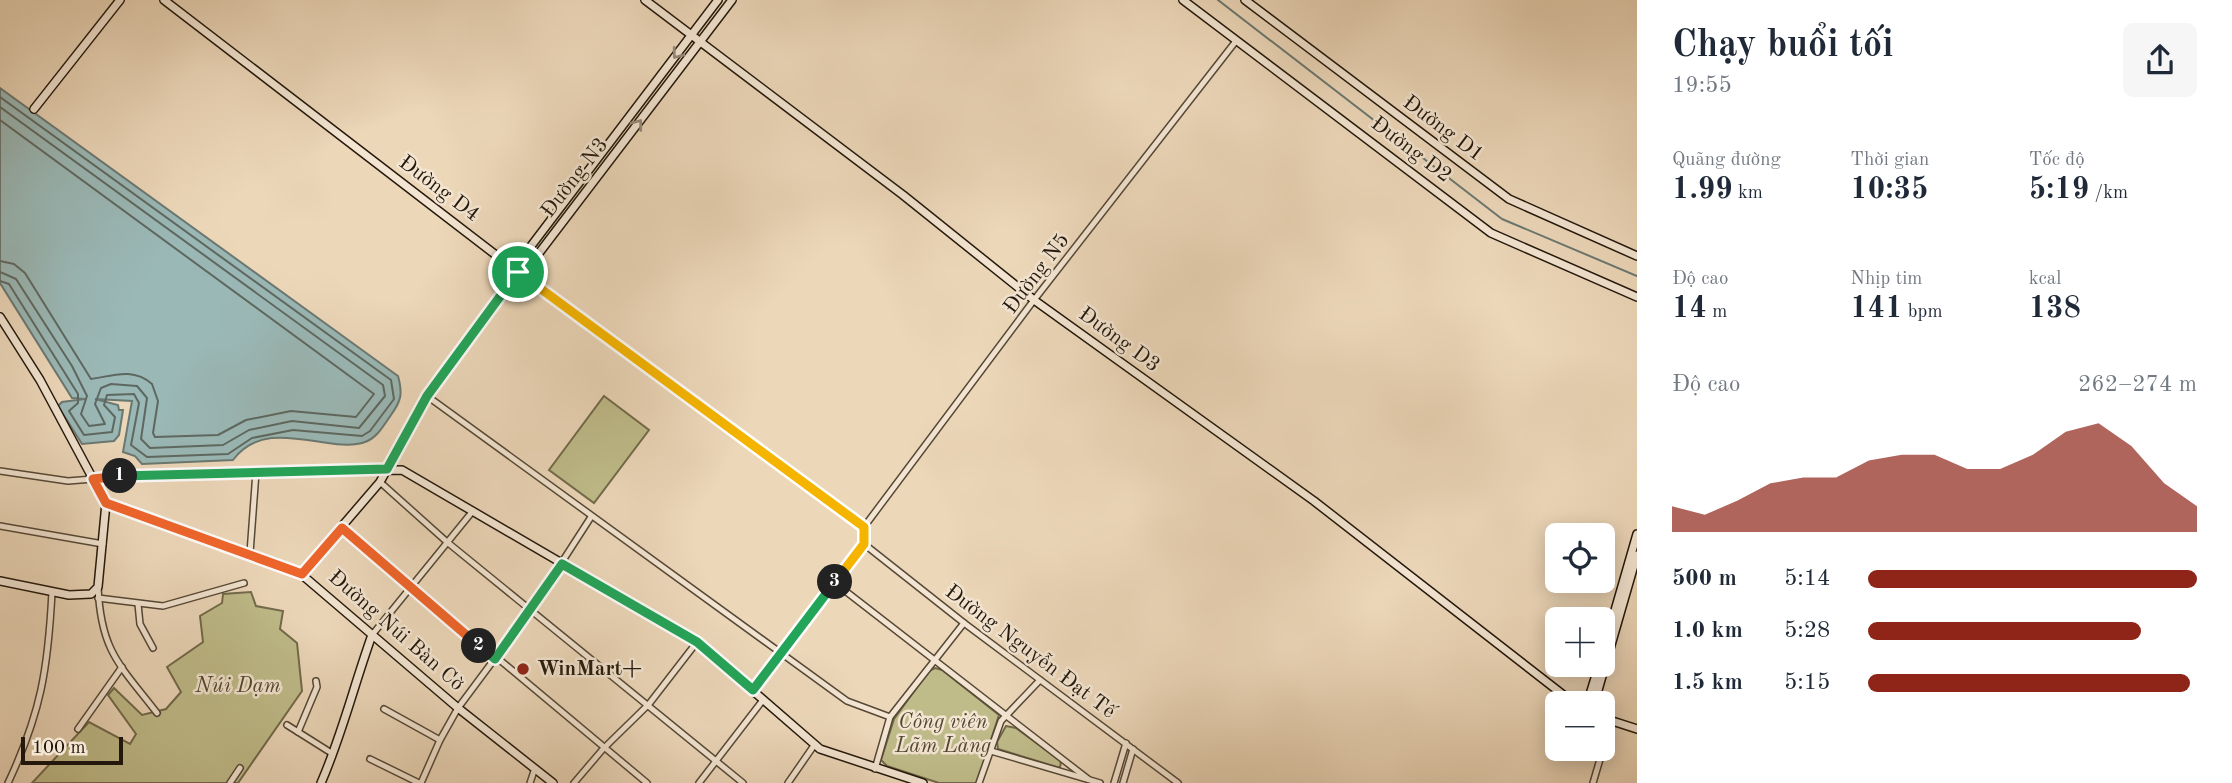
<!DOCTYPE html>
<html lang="vi">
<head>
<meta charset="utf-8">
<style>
	:root { --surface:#fff; --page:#f6f6f7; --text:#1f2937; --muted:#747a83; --accent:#8f2418 }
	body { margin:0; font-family:"Old Standard TT",serif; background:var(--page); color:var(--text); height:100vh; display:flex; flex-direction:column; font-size:26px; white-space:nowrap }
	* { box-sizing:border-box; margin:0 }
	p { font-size:23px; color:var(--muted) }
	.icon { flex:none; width:38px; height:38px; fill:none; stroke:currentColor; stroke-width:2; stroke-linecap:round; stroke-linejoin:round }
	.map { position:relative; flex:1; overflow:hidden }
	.sheet { display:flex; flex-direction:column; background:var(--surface); width:595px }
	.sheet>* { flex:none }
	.tools { position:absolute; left:1545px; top:523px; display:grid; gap:14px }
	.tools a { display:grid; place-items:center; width:70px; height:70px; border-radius:10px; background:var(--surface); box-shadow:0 4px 18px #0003; font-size:35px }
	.scale { position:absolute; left:21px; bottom:18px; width:102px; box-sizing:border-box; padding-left:7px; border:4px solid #23180b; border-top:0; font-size:19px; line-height:24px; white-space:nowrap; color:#23180b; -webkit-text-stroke:5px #f3e5d2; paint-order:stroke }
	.pin { position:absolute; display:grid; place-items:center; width:60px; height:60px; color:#fff; margin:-30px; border:4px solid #fff; border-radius:50%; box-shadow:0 2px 7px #0007 }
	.km { position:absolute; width:35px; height:35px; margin:-18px; border-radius:50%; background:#222; color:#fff; font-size:19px; line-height:35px; text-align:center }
	.round { display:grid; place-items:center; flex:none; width:74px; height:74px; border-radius:10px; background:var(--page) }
	.headline { display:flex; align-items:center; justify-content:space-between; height:119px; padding:0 35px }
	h1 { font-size:38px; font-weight:700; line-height:52px }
	.metrics { display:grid; grid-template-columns:repeat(3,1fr); gap:10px; height:119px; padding:7px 35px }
	.metrics div { display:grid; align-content:center }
	.metrics b { font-size:30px; font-weight:700 }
	.metrics small { font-size:19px; font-weight:400 }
	.metrics p { font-size:19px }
	.chart { height:196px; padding:14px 35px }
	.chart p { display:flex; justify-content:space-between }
	.chart svg { width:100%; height:126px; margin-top:7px; fill:var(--accent); opacity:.7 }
	ul { padding:0 35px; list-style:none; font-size:23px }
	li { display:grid; grid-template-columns:112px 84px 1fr; align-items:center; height:52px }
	li i { height:18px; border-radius:9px; background:var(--accent) }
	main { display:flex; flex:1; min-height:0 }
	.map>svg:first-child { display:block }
	.green { fill:#bfbc8a; stroke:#716a4a; stroke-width:2 }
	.water { fill:#9ab8b6; stroke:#6a7872; stroke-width:2 }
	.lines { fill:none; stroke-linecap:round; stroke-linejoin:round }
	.shore { stroke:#5e6860; stroke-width:2 }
	.stream { stroke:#6a7872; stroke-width:2 }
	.street-casing { stroke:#554836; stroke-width:8 }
	.secondary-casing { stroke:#23180b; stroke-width:10 }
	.street { stroke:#f3e5d2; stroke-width:5 }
	.secondary { stroke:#f3e5d2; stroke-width:7 }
	.oneway { stroke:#958978 }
	.split-1-casing { stroke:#fff; stroke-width:14 }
	.split-2-casing { stroke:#fff; stroke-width:14 }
	.split-3-casing { stroke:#fff; stroke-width:14 }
	.split-4-casing { stroke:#fff; stroke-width:14 }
	.split-1 { stroke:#22a559; stroke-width:9 }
	.split-2 { stroke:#f0652b; stroke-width:9 }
	.split-3 { stroke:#22a559; stroke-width:9 }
	.split-4 { stroke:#f5b400; stroke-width:9 }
	.poi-dot { fill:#8f2418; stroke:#f3e5d2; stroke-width:2.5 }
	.labels { text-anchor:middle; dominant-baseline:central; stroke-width:5; stroke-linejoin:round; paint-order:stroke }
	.street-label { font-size:21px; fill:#23180b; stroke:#f3e5d2 }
	.poi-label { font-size:21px; font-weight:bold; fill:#23180b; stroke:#f3e5d2; text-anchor:start }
	.park-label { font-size:21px; font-style:italic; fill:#524931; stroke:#f3e5d2 }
</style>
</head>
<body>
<main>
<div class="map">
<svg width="1637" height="783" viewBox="0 0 1637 783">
	<rect width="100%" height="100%" fill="#ecd7b9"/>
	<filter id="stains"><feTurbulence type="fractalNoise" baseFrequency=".00286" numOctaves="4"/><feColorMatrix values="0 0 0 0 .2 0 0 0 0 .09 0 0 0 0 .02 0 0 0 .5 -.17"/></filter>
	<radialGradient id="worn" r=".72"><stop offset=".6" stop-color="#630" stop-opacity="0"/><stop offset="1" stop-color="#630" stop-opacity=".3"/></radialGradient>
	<g class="green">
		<path d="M604,396L649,430L594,503L549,470Z"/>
		<path d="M251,592L256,606L283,611L280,629L297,643L302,691L238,783H32L89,722L130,744L136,734L108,695L114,688L142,715L166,709L181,692L167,667L203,642L200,616L222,603L223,594Z"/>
		<path d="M935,668L942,670L999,715L977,783H939L887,766L881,760L894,719L929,671Z"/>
		<path d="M1006,726L1016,728L1061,761L1060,768L998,749L997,742Z"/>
	</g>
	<path class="water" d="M0,88L398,376C403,394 401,401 391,415C384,425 377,438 365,442C329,455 267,414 233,460L142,464L135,456L123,452L132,401L95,399L118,405L119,410H123L119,435L114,441L82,444L58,406L62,402L85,399L72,398L0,283Z"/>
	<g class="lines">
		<g class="shore">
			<path d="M0,97L391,380L394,399L370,431L362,436L293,430L252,438L228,454L147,457L131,445L139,403L134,394L107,395L104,405L115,417L112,432L84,435L69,411L78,403V394L9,284L0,281"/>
			<path d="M0,107L383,385L385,396L359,428L292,421L249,430L223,445L150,448L141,439L147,398L137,386L111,384L101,388L95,404L105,424L89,426L81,414L87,396L72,366L16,279L0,272"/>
			<path d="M0,120L374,394L356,417L291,411L246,420L218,435L155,437L153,433L158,401L152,384C133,367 112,376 91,379L25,273L14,264L0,261"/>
		</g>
		<path class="stream" d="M1218,0L1502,219L1637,276"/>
		<defs>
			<g id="street">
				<path d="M427,396L847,701L890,717"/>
				<path d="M0,471L68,481L93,479"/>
				<path d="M380,482L447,542L743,783"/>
				<path d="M0,526L103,544"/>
				<path d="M342,528L647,783"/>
				<path d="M864,544L964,623L1178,783"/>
				<path d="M250,553L256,472"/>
				<path d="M835,583L1088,779"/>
				<path d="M98,587C101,651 119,664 157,713"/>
				<path d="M98,598L163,606L244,583"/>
				<path d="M138,604L140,624L153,648"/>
				<path d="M372,635L472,512"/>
				<path d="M753,690L864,544V527L1034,300L1236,41"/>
				<path d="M384,709L440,740"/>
				<path d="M287,725L333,754"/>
				<path d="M78,729L122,667"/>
				<path d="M298,732L317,687L316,681"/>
				<path d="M1603,749L1612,721"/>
				<path d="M991,751L1100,783"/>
				<path d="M370,759L419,783"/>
				<path d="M875,769L890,717L964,623"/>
				<path d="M8,783C41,713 48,669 52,592"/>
				<path d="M230,783L240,768"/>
				<path d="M421,783L440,740L458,708L531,610L591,517"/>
				<path d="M530,783L535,768"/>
				<path d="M574,783L603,749L649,704L697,642"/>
				<path d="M699,783L763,700"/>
				<path d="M788,783L815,744"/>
				<path d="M979,783L1001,721L1040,680"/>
				<path d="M1114,783L1126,743"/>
				<path d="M1123,783L1133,749"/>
				<path d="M1593,783L1603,749"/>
			</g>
			<g id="secondary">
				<path d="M164,0L518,272L864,527"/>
				<path d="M645,0L903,195L1034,300L1314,501L1575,704"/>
				<path d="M1183,0L1491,233L1637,297"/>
				<path d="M1245,0L1509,199L1637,256"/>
				<path d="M34,109L120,0"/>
				<path d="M520,268L528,250L718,0"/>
				<path d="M0,317L40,380L93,479L132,475L402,470L697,642L820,749L923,783"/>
				<path d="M93,479L106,503L301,574L458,708L553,783"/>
				<path d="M301,574L380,482L427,396L518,272L536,257L732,0"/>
				<path d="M0,581L69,595L91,594L98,587L106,503"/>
				<path d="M1603,652L1637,534"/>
				<path d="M1587,704L1599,665"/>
				<path d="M1594,704L1637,555"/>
				<path d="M1603,718L1637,729"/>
				<path d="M321,783C342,735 354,685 372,635"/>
			</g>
		</defs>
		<use href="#street" class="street-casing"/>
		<use href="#secondary" class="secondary-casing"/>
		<use href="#street" class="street"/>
		<use href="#secondary" class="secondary"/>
	</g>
	<defs><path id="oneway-chevron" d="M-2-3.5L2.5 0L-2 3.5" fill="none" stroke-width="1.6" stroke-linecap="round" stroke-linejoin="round" transform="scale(1.75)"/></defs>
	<g class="oneway">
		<use href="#oneway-chevron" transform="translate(677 54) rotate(127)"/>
		<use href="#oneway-chevron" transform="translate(638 124) rotate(-53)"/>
	</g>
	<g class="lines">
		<defs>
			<path id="split-1" d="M120,476L387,469L427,396L518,272"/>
			<path id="split-2" d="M120,476L93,479L106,503L302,574L342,528L479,646"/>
			<path id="split-3" d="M479,646L495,659L562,564L697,642L753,690L835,582"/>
			<path id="split-4" d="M518,272L864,527V544L835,582"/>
		</defs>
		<use href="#split-1" class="split-1-casing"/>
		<use href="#split-2" class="split-2-casing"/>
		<use href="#split-3" class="split-3-casing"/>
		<use href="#split-4" class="split-4-casing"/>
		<use href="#split-1" class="split-1"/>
		<use href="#split-2" class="split-2"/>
		<use href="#split-3" class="split-3"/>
		<use href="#split-4" class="split-4"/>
	</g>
	<circle class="poi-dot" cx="523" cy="669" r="7"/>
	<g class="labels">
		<g class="street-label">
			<text transform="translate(1443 129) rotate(37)">Đường D1</text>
			<text transform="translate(1411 150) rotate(37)">Đường D2</text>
			<text transform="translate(575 178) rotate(-52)">Đường N3</text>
			<text transform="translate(439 189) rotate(37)">Đường D4</text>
			<text transform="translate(1037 274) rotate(-53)">Đường N5</text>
			<text transform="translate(1119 340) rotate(36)">Đường D3</text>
			<text transform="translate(396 631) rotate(41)">Đường Núi Bàn Cờ</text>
			<text transform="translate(1030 652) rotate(37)">Đường Nguyễn Đạt Tế</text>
		</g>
		<g class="poi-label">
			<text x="537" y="669">WinMart+</text>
		</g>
		<g class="park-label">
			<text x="238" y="686">Núi Dạm</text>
			<text x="943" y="722">Công viên<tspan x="943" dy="24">Lãm Làng</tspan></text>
		</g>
	</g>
	<rect width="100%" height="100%" filter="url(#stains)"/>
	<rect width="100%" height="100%" fill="url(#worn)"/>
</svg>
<div class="tools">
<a><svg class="icon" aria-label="locate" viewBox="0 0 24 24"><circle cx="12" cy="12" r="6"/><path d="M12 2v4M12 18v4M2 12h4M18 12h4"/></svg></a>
<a>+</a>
<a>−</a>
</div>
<div class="scale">100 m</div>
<div class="pin" style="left:518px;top:272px;background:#1e9e55"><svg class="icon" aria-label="arrive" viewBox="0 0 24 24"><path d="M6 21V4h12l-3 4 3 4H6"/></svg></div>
<b class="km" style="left:120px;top:476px">1</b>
<b class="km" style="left:479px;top:646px">2</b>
<b class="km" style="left:835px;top:582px">3</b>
</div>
<section class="sheet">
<div class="headline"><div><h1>Chạy buổi tối</h1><p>19:55</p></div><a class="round"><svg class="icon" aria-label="share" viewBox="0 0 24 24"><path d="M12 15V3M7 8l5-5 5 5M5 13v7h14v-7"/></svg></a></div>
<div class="metrics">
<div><p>Quãng đường</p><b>1.99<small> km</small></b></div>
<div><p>Thời gian</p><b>10:35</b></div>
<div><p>Tốc độ</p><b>5:19<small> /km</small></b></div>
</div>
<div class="metrics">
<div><p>Độ cao</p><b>14<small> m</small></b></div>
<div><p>Nhịp tim</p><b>141<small> bpm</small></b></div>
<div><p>kcal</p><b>138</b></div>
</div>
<div class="chart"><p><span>Độ cao</span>262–274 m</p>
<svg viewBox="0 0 160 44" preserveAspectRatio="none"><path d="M0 44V35L10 38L20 33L30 27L40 25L50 25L60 19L70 17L80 17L90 22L100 22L110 17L120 9L130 6L140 14L150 27L160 35V44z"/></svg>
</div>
<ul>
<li><b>500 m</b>5:14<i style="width:100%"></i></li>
<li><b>1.0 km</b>5:28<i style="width:83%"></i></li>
<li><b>1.5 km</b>5:15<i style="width:98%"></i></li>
</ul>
</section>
</main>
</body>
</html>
